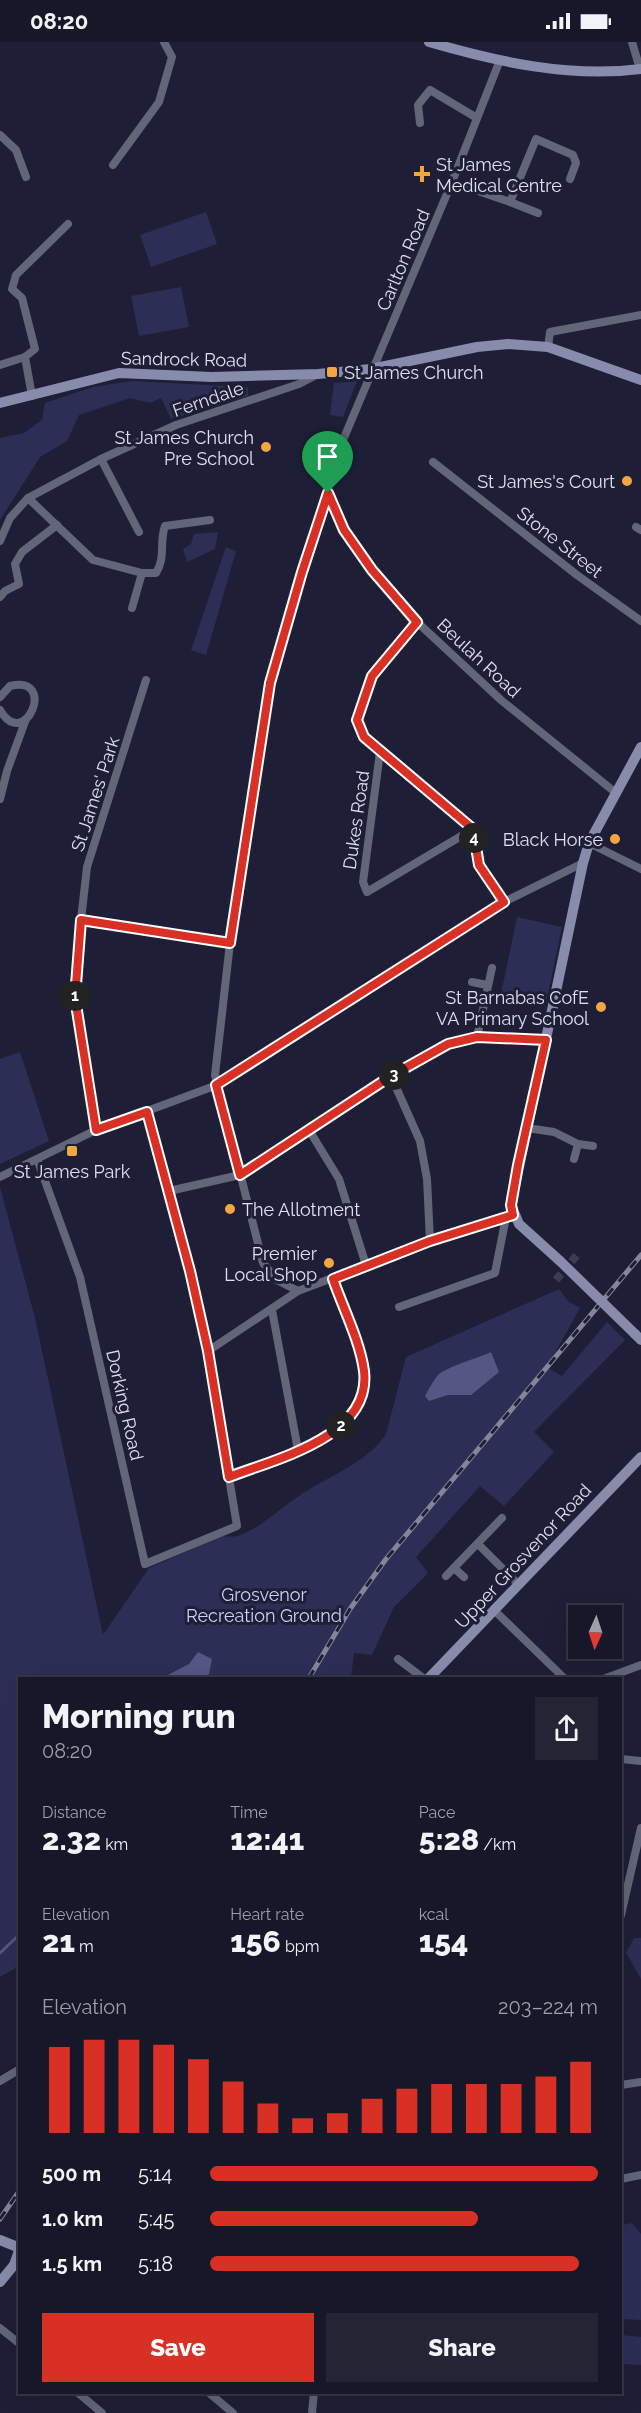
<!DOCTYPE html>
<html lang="en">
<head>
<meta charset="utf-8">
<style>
	:root { --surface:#161728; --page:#232434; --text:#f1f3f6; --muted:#9e9fa8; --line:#353645; --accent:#d93025 }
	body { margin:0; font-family:Raleway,sans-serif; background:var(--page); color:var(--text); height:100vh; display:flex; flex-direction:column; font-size:22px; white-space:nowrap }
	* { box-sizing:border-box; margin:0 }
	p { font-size:20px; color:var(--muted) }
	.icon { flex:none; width:33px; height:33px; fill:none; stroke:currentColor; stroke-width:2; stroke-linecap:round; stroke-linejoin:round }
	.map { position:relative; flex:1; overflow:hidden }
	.sheet { position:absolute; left:18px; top:1635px; width:604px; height:717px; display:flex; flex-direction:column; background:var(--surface); border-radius:0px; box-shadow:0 6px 24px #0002,0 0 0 2px var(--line) }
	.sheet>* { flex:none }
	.needle { width:39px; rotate:183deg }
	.fabs { position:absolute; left:568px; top:1563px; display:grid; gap:12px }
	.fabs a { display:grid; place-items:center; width:54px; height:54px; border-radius:0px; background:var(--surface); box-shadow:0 6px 24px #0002,0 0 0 2px var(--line); font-size:30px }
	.pin { position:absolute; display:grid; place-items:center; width:51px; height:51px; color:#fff; margin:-62px -26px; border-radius:50% 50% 50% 0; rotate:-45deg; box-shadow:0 0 6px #0007 }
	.pin .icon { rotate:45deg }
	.km { position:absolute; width:30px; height:30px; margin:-15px; border-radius:50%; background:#222; color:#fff; font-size:16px; line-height:30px; text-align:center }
	.round { display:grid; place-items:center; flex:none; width:63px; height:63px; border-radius:0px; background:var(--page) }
	.overview { display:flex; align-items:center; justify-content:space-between; height:102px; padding:0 24px }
	h1 { font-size:33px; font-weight:800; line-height:45px }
	.figures { display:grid; grid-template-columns:repeat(3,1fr); gap:9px; height:102px; padding:6px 24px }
	.figures div { display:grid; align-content:center }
	.figures b { font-size:30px; font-weight:800 }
	.figures small { font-size:16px; font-weight:400 }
	.figures p { font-size:16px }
	.chart { height:168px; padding:12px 24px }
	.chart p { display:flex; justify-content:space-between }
	.chart svg { width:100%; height:108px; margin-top:6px; stroke:var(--accent); stroke-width:6 }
	.button { display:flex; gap:12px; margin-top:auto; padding:12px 24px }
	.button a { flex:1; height:69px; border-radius:0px; background:var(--accent); color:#fff; font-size:24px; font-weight:800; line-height:69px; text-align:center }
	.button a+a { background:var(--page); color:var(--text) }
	ul { padding:0 24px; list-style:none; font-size:20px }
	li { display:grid; grid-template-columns:96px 72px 1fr; align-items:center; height:45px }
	li i { height:15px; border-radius:8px; background:var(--accent) }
	.status { display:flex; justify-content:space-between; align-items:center; height:42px; padding:0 30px; background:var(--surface); direction:ltr }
	.status svg { height:16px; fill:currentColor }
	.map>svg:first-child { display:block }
	.green { fill:#2c2e55 }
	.water { fill:#545783 }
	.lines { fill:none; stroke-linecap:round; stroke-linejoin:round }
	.stream { stroke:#545783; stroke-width:3 }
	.street-tunnel { stroke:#3b3c52; stroke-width:8; stroke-dasharray:8 4; stroke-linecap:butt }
	.street { stroke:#636579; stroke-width:8 }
	.secondary { stroke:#888cac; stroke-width:10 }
	.rail-casing { stroke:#848599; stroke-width:5 }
	.rail { stroke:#1e1f36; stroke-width:3; stroke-dasharray:9; stroke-linecap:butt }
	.secondary-bridge { stroke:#888cac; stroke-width:10 }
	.route-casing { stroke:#fff; stroke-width:12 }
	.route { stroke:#d93025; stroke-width:8 }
	.poi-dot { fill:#f1a640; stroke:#1e1f36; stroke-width:2 }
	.labels { text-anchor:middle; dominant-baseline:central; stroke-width:6; stroke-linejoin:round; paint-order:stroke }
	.poi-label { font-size:18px; fill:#dee0f0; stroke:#1e1f36; text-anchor:end }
	.street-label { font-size:18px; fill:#dee0f0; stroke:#1e1f36 }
	.park-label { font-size:18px; fill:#cacffa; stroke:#1e1f36 }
</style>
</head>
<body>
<div class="status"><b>08:20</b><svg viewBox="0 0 49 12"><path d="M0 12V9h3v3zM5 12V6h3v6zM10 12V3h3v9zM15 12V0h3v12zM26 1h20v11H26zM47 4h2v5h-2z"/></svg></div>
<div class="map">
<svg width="641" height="2371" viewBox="0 0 641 2371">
	<rect width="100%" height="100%" fill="#1e1f36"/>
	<g class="green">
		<path d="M206,170L217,202L151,225L140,193Z"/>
		<path d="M181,245L189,285L139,294L131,254Z"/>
		<path d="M131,339L248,345V354L171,377L161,356L150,361L130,356L79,373L67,399L40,415L0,478V396L24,391L42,378L45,361L93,345Z"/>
		<path d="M357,339L343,375L330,373L334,341Z"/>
		<path d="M218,490L215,507L187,520L183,507L191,502L194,492Z"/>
		<path d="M226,505L236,509L206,613L191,608Z"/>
		<path d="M517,875L562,885L546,962L501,952Z"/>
		<path d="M20,1010L49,1099L0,1122V1017Z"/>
		<path d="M0,1145L35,1276L103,1593L149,1526L223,1494C233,1496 240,1494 249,1489C267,1480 282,1465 299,1454C328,1434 366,1422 386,1392L406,1315L559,1247L568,1259L580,1266L547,1325L562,1334L607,1280L625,1298L534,1390L554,1410L504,1464L480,1444L416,1515L428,1531L394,1565L372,1613L354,1611L351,1636H20L19,1924L0,1935Z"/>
		<path d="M634,1896H641V1937L626,1911Z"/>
		<path d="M632,2181L641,2192V2278L621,2277V2183Z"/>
		<path d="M621,2293L641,2295V2323L621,2322Z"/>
	</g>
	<g class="water">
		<path d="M491,1310L499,1330L471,1353H448L429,1359L425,1354C429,1347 433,1339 438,1333C446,1325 478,1316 491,1310Z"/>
		<path d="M198,1610L212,1617L209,1632L202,1636H166V1634L189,1622Z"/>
	</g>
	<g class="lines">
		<path class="stream" d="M0,1911L20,1892"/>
		<path class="street-tunnel" d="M556,1238L577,1213"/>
		<g class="street">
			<path d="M632,0L640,27"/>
			<path d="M500,18L452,140L338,410L270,641L230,901L215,1033L263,1221L277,1238L298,1249L430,1199L513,1173"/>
			<path d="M420,81L418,63L430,48L477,76"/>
			<path d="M0,93L16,108L26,135"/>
			<path d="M113,123L159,60L172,15L164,0"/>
			<path d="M452,140L510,160L536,97L573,113L576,121L570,137"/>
			<path d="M510,160L538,171"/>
			<path d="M548,305L550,290L641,273"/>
			<path d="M0,323L25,315"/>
			<path d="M32,354L25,315L35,307L22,256L12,247L16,233L68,182"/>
			<path d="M101,417L139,490"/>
			<path d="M433,420L577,533L641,579"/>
			<path d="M328,451L344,488L372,528L417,580L501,658L616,751"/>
			<path d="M28,456L93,518L142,531L132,566"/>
			<path d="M636,485L641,488"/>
			<path d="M0,499L10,476L28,456L101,417L176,383L299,342L316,333"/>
			<path d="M142,531H156C166,516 159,500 165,484L210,478"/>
			<path d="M0,555L5,549L19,542L15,522L22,510L57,483"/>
			<path d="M417,580L372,634L357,678L364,695L473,787L479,823L504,860"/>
			<path d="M0,655L10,644C58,632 25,711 0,668"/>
			<path d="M380,710L363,840L367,850L473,787"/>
			<path d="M0,757L7,729L26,677"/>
			<path d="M589,801L641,827"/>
			<path d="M81,878L230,901"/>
			<path d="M472,940L487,943"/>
			<path d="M477,995L492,926"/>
			<path d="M391,1034L420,1099L427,1137L430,1199"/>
			<path d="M527,1086L554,1090L578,1102L593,1104"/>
			<path d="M96,1088L75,956L81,878L87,825L146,638"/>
			<path d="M309,1088L339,1137L366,1223"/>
			<path d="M37,1117L80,1235L145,1522L237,1484L208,1309L190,1229L147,1070"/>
			<path d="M574,1117L578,1102"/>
			<path d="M0,1135L96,1088L217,1043L504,860L583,821"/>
			<path d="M169,1149L240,1133L391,1034L448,1002L477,995L546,998"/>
			<path d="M399,1265L495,1231L506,1175"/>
			<path d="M272,1268L298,1408"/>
			<path d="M208,1309L298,1249"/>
			<path d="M229,1435C275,1417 371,1395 364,1329C360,1299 343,1266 333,1237"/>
			<path d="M478,1502L518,1542"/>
			<path d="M454,1526L464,1535"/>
			<path d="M446,1534L502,1476"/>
			<path d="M495,1569L564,1636"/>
			<path d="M398,1617L423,1636"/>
			<path d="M606,1636L641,1623"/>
			<path d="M621,1717L641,1719"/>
			<path d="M621,1873L641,1786"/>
			<path d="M0,2039L20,2027"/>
			<path d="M621,2043L641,2040"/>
			<path d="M621,2137L641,2133"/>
			<path d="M0,2286L20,2302"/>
			<path d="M77,2350L102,2371"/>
			<path d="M208,2350L233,2371"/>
			<path d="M312,2371L314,2350"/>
		</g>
		<g class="secondary">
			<path d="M429,0C498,20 569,36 641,27"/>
			<path d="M0,361L119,331L212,335L318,332L371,327L477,305L508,302L548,305L641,338"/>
			<path d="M560,1219L519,1182L511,1163L583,821L589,801L641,705"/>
			<path d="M635,1292L641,1298"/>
			<path d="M429,1636L641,1415"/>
			<path d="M0,2198L20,2206"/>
			<path d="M0,2240L14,2223L20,2206"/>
		</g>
		<defs>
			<g id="rail">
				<path d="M309,1636L350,1567L386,1517L641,1213"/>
				<path d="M0,2177L20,2148"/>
			</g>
		</defs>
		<use href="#rail" class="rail-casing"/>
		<use href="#rail" class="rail"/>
		<path class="secondary-bridge" d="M560,1219L635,1292"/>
	</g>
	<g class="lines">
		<defs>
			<path id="route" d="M328,451L344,488L372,528L417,580L372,634L357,678L364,695L473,787L479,823L504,860L216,1043L240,1133L391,1034L448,1002L477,995L546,998L518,1123L511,1163L513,1173L430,1199L333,1237C343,1266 360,1299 364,1329C372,1395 275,1417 229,1435L208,1309L190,1229L147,1070L96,1088L75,956L81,878L230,901L270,641L302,530Z"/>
		</defs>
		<use href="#route" class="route-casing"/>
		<use href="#route" class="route"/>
	</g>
	<g class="poi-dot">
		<path d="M419 123h6v6h6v6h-6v6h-6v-6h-6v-6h6z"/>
		<rect x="326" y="324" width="12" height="12" rx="3"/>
		<circle cx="266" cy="405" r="6"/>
		<circle cx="627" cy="439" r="6"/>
		<circle cx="615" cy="797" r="6"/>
		<circle cx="601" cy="965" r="6"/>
		<rect x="66" y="1103" width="12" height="12" rx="3"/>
		<circle cx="230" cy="1167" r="6"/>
		<circle cx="329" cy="1221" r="6"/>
	</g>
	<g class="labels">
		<g class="poi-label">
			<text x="436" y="122" text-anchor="start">St James<tspan x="436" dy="21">Medical Centre</tspan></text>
			<text x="344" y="330" text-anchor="start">St James Church</text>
			<text x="254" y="395">St James Church<tspan x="254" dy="21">Pre School</tspan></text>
			<text x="615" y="439">St James's Court</text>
			<text x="603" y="797">Black Horse</text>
			<text x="589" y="955">St Barnabas CofE<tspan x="589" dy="21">VA Primary School</tspan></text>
			<text x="72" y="1129" text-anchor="middle">St James Park</text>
			<text x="242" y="1167" text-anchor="start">The Allotment</text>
			<text x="317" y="1211">Premier<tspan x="317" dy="21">Local Shop</tspan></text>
		</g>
		<g class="street-label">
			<text transform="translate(403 218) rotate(-67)">Carlton Road</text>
			<text transform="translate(184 317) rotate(1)">Sandrock Road</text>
			<text transform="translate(208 357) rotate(-19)">Ferndale</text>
			<text transform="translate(560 500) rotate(38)">Stone Street</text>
			<text transform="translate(479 616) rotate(43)">Beulah Road</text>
			<text transform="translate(95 752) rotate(-72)">St James' Park</text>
			<text transform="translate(356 778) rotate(-82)">Dukes Road</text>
			<text transform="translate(125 1363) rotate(77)">Dorking Road</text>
			<text transform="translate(523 1514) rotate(-47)">Upper Grosvenor Road</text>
		</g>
		<g class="park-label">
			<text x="264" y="1552">Grosvenor<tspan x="264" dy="21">Recreation Ground</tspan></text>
		</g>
	</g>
</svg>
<div class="fabs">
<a><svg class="needle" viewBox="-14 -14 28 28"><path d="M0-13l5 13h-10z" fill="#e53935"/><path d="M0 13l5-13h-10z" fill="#9e9fa8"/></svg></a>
</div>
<div class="pin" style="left:328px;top:451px;background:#1e9e55"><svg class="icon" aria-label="arrive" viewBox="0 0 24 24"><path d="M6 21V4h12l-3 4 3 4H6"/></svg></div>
<b class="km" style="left:75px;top:954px">1</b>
<b class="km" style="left:341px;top:1384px">2</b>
<b class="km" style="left:394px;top:1033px">3</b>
<b class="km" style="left:474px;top:796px">4</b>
<section class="sheet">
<div class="overview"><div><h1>Morning run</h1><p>08:20</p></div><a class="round"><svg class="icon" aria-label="share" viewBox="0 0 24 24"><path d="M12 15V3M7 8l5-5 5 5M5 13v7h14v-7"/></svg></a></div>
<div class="figures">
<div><p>Distance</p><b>2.32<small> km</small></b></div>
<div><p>Time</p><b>12:41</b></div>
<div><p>Pace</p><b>5:28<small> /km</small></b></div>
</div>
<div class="figures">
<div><p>Elevation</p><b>21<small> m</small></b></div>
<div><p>Heart rate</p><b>156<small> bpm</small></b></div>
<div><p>kcal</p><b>154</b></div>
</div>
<div class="chart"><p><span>Elevation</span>203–224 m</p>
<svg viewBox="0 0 160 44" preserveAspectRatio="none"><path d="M5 44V9M15 44V6M25 44V6M35 44V8M45 44V14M55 44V23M65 44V32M75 44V38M85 44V36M95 44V30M105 44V26M115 44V24M125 44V24M135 44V24M145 44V21M155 44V15"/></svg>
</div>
<ul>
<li><b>500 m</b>5:14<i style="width:100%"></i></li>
<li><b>1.0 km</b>5:45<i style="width:69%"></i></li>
<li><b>1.5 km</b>5:18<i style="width:95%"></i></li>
</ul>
<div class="button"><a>Save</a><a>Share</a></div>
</section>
</div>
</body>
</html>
